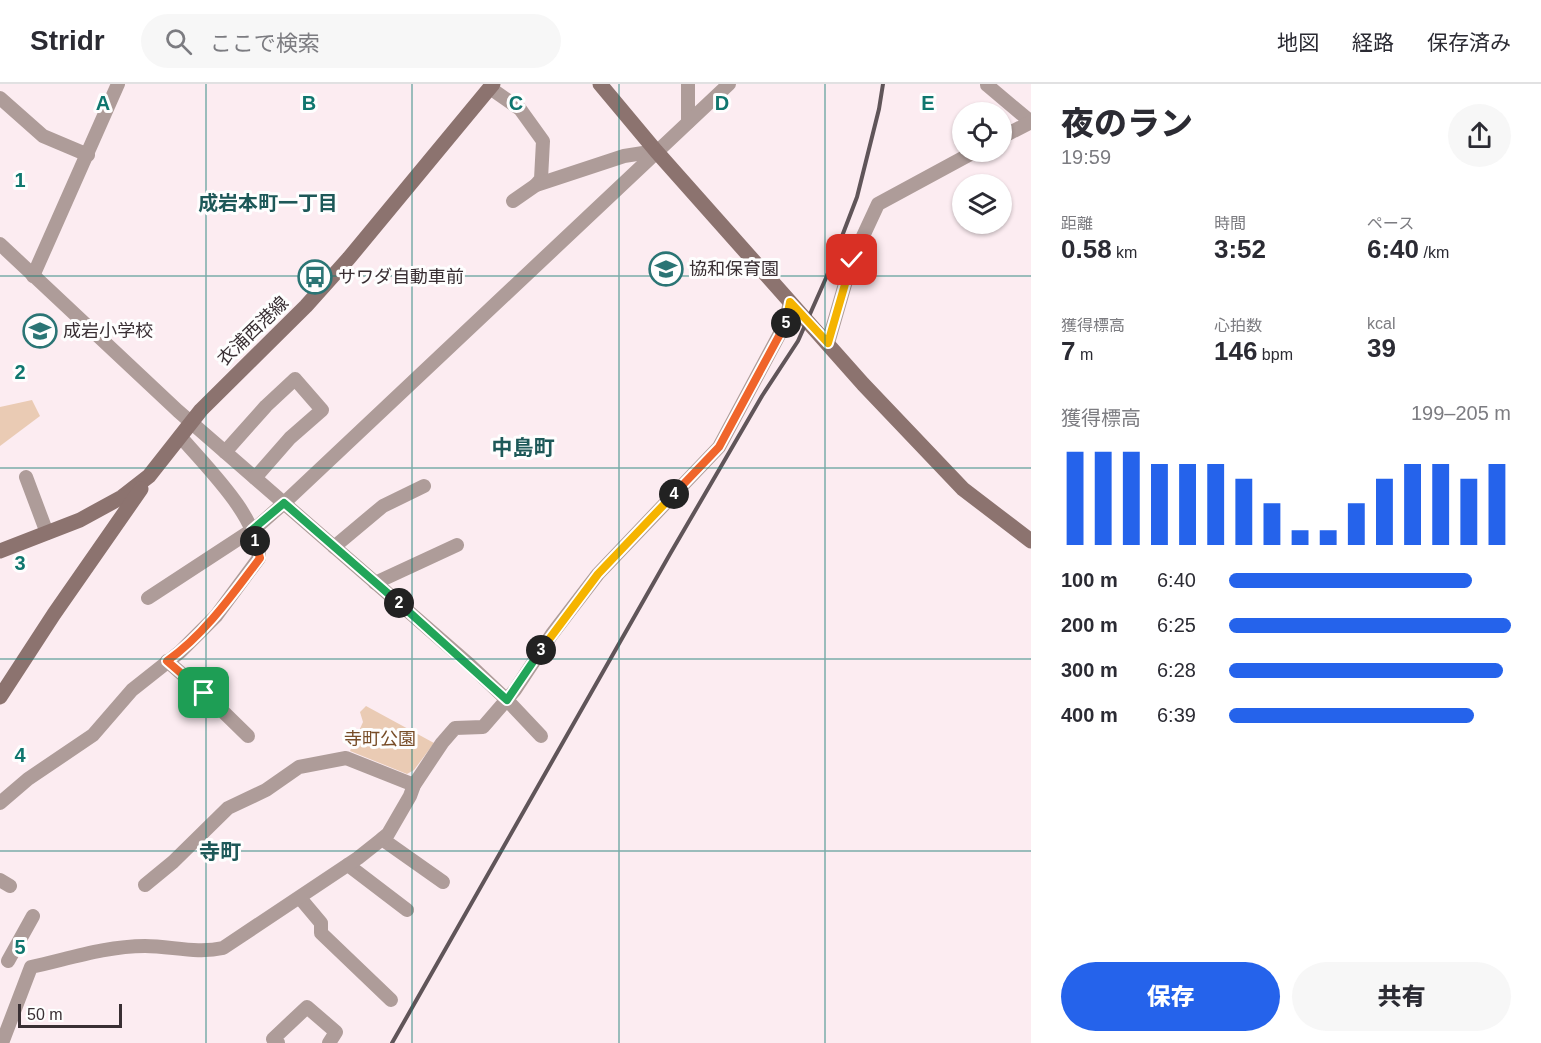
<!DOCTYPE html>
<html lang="ja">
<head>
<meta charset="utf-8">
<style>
	:root { --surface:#fff; --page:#f7f7f7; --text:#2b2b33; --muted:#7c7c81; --line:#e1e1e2; --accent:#2563eb }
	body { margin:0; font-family:Arial,"Noto Sans JP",sans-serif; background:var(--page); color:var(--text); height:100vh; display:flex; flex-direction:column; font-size:22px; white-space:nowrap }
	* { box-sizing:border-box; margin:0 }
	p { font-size:20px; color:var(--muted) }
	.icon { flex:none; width:33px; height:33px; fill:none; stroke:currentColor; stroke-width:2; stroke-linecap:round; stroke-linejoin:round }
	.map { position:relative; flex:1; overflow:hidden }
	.drawer { display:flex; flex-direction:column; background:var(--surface); width:510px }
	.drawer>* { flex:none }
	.controls { position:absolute; left:952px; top:18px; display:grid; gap:12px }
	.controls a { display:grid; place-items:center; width:60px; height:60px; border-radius:50%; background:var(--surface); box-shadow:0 2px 4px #0004; font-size:30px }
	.scale { position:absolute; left:18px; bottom:15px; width:104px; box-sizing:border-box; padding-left:6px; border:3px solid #392f33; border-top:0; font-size:16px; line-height:21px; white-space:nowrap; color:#392f33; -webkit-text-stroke:4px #fefefe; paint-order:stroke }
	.pin { position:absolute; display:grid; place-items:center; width:51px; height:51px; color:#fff; margin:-26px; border-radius:12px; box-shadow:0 3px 9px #0006 }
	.km { position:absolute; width:30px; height:30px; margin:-15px; border-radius:50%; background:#222; color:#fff; font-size:16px; line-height:30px; text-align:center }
	.round { display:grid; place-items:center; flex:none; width:63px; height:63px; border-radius:32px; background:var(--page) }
	.overview { display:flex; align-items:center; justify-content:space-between; height:102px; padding:0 30px }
	h1 { font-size:33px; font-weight:800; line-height:45px }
	.metrics { display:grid; grid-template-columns:repeat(3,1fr); gap:9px; height:102px; padding:6px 30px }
	.metrics div { display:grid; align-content:center }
	.metrics b { font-size:26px; font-weight:800 }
	.metrics small { font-size:16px; font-weight:400 }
	.metrics p { font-size:16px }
	.chart { height:168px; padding:12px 30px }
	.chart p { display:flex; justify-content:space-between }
	.chart svg { width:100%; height:108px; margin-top:6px; stroke:var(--accent); stroke-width:6 }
	.cta { display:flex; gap:12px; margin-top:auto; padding:12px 30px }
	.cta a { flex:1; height:69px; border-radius:36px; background:var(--accent); color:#fff; font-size:24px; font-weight:800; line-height:69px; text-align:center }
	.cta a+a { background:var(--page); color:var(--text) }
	ul { padding:0 30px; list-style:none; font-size:20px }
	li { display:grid; grid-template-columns:96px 72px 1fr; align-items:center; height:45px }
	li i { height:15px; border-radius:8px; background:var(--accent) }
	header { display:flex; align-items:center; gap:36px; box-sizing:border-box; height:84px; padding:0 30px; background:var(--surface); border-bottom:2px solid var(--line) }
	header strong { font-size:28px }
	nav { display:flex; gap:33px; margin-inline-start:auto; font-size:21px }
	.search { width:420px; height:54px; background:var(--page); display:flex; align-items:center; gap:15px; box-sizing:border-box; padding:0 21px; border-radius:33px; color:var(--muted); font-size:22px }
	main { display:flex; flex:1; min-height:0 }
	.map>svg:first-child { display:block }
	.green { fill:#eacbb4 }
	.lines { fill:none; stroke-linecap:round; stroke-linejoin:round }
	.street { stroke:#ae9c99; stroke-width:14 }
	.secondary { stroke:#8c736f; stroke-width:15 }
	.rail { stroke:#605559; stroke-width:4 }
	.split-1-casing { stroke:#fff; stroke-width:12 }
	.split-2-casing { stroke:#fff; stroke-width:12 }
	.split-3-casing { stroke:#fff; stroke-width:12 }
	.split-4-casing { stroke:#fff; stroke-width:12 }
	.split-5-casing { stroke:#fff; stroke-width:12 }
	.split-6-casing { stroke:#fff; stroke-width:12 }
	.split-1 { stroke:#f0652b; stroke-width:8 }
	.split-2 { stroke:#22a559; stroke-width:8 }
	.split-3 { stroke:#22a559; stroke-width:8 }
	.split-4 { stroke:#f5b400; stroke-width:8 }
	.split-5 { stroke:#f0652b; stroke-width:8 }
	.split-6 { stroke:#f5b400; stroke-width:8 }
	.grid { fill:none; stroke:#0f766e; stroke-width:1.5; stroke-opacity:0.55 }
	.labels { text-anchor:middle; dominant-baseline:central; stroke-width:6; stroke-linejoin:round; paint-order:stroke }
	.poi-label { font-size:18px; fill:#392f33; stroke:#fefefe; text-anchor:start }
	.street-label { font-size:18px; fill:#392f33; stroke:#fefefe }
	.park-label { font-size:18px; fill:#774c27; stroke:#fefefe }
	.neighbourhood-label { font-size:20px; font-weight:bold; fill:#1d5858; stroke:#fefefe }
	.quarter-label { font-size:21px; font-weight:bold; fill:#1d5858; stroke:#fefefe }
	.grid-label { font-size:20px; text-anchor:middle; font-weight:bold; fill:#0f766e; stroke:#fefefe; stroke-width:6; stroke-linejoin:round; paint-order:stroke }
</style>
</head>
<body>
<header>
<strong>Stridr</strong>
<div class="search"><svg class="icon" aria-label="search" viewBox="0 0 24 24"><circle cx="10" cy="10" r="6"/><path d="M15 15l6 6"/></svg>ここで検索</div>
<nav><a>地図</a><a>経路</a><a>保存済み</a></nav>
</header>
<main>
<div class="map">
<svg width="1031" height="959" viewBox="0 0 1031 959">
	<rect width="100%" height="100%" fill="#fcecf1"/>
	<g class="green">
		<path d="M32,316L40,332L0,362V323Z"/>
		<path d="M366,622L434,659L414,686L407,690L350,667L363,638L360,628Z"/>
	</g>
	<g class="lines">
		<g class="street">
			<path d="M688,0V38"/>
			<path d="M988,0L987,1L1031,38"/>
			<path d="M490,4L520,25L543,57L541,95L536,101"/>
			<path d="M0,14L43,52L88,71"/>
			<path d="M1002,53L1031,38"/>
			<path d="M513,117L536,101L624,72L656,67"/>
			<path d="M0,160L178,327L470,581L507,616L541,652"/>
			<path d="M33,192L118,0"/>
			<path d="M828,259L852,176L878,120L974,68"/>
			<path d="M225,368L266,322L295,295L322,326L290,354L255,394"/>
			<path d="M26,393L47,449"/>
			<path d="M334,463L383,422L424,402"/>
			<path d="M375,499L457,461"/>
			<path d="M148,514L258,442L284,419L729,0"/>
			<path d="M167,577L204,609L248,652"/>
			<path d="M0,719L28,695L93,651L132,606L180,568L216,532L259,474C258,432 206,383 180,352"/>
			<path d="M382,755L443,798"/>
			<path d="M348,781L407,826"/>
			<path d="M0,796L10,802"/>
			<path d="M145,801L173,778L228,724L266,706L299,683L346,674L414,701"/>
			<path d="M300,814L321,839V849L391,916"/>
			<path d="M8,877L33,832"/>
			<path d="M2,959L31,883C68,875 106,862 145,862C171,862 197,870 223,864L358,774L382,755L388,750L410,712L414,701L442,659L455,644L483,643L515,606L552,550L598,490L719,363L785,240L790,218"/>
			<path d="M278,959L273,955L307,923L336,948L329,959"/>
		</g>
		<g class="secondary">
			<path d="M600,0L656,67L863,300L963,405L1031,457"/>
			<path d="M0,467L80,436L122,413L149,392L201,326L306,222L349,174L493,0"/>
			<path d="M0,613L54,530L141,405"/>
		</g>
		<path class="rail" d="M392,959L670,470L762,312L798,257L826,194L857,113L879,25L883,0"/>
	</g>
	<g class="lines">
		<defs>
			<path id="split-1" d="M204,609L167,577C205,550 232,511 260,474L255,457"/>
			<path id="split-2" d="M255,457L252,446L284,419L399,519"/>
			<path id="split-3" d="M399,519L507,616L541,566"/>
			<path id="split-4" d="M541,566L598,490L674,410"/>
			<path id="split-5" d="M674,410L719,363L786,239"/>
			<path id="split-6" d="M786,239L790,218L828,259L852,176"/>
		</defs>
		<use href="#split-1" class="split-1-casing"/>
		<use href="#split-2" class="split-2-casing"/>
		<use href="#split-3" class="split-3-casing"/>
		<use href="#split-4" class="split-4-casing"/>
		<use href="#split-5" class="split-5-casing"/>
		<use href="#split-6" class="split-6-casing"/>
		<use href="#split-1" class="split-1"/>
		<use href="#split-2" class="split-2"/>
		<use href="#split-3" class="split-3"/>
		<use href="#split-4" class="split-4"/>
		<use href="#split-5" class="split-5"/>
		<use href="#split-6" class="split-6"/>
	</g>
	<path class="grid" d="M206,0V959M412,0V959M619,0V959M825,0V959M0,192H1031M0,384H1031M0,575H1031M0,767H1031"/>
	<defs>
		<symbol id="school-ring" viewBox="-11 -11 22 22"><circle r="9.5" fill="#fefefe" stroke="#2b7575" stroke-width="1.5"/><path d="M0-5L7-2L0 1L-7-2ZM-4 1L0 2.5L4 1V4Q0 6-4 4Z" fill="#2b7575"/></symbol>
		<symbol id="bus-ring" viewBox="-11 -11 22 22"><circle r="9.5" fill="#fefefe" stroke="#2b7575" stroke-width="1.5"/><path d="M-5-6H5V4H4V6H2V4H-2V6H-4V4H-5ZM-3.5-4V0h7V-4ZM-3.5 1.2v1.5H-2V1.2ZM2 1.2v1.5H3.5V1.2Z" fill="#2b7575"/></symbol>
	</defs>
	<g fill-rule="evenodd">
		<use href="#school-ring" x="647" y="166" width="38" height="38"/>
		<use href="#bus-ring" x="296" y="174" width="38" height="38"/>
		<use href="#school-ring" x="21" y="228" width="38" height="38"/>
	</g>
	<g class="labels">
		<g class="poi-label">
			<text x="689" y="185">協和保育園</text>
			<text x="338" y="193">サワダ自動車前</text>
			<text x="63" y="247">成岩小学校</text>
		</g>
		<g class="street-label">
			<text transform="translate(253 247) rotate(-44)">衣浦西港線</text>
		</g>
		<g class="park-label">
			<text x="380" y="655">寺町公園</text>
		</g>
		<g class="neighbourhood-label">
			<text x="268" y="119">成岩本町一丁目</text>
		</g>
		<g class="quarter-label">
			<text x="523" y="363">中島町</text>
			<text x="220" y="767">寺町</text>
		</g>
	</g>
	<g class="grid-label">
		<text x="103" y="26">A</text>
		<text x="309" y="26">B</text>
		<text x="516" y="26">C</text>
		<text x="722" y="26">D</text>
		<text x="928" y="26">E</text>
		<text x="20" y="103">1</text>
		<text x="20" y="295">2</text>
		<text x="20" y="486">3</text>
		<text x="20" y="678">4</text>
		<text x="20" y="870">5</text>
	</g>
</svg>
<div class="controls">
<a><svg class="icon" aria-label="locate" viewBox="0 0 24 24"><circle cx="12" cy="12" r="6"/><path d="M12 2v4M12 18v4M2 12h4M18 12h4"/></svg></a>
<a><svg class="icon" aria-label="layers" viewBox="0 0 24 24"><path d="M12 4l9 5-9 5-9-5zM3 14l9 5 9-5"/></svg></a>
</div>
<div class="scale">50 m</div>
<div class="pin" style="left:204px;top:609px;background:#1e9e55"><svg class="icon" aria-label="arrive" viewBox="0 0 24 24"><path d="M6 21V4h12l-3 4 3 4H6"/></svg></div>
<div class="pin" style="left:852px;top:176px;background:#d93025"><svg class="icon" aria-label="check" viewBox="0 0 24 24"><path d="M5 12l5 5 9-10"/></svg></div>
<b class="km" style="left:255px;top:457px">1</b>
<b class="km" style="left:399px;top:519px">2</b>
<b class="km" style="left:541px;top:566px">3</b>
<b class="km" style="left:674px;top:410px">4</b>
<b class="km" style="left:786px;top:239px">5</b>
</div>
<section class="drawer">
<div class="overview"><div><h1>夜のラン</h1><p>19:59</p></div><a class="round"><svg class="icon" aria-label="share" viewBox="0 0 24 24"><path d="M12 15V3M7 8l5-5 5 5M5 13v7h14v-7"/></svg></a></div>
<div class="metrics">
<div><p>距離</p><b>0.58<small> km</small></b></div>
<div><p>時間</p><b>3:52</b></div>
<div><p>ペース</p><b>6:40<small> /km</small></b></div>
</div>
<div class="metrics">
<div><p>獲得標高</p><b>7<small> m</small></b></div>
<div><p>心拍数</p><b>146<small> bpm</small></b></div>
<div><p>kcal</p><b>39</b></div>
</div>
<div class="chart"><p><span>獲得標高</span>199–205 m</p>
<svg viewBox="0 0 160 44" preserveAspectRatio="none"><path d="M5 44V6M15 44V6M25 44V6M35 44V11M45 44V11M55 44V11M65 44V17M75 44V27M85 44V38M95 44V38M105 44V27M115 44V17M125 44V11M135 44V11M145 44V17M155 44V11"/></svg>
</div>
<ul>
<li><b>100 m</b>6:40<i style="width:86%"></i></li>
<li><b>200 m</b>6:25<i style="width:100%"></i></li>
<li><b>300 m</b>6:28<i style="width:97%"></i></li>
<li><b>400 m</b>6:39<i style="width:87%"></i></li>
</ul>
<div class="cta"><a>保存</a><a>共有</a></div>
</section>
</main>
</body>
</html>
